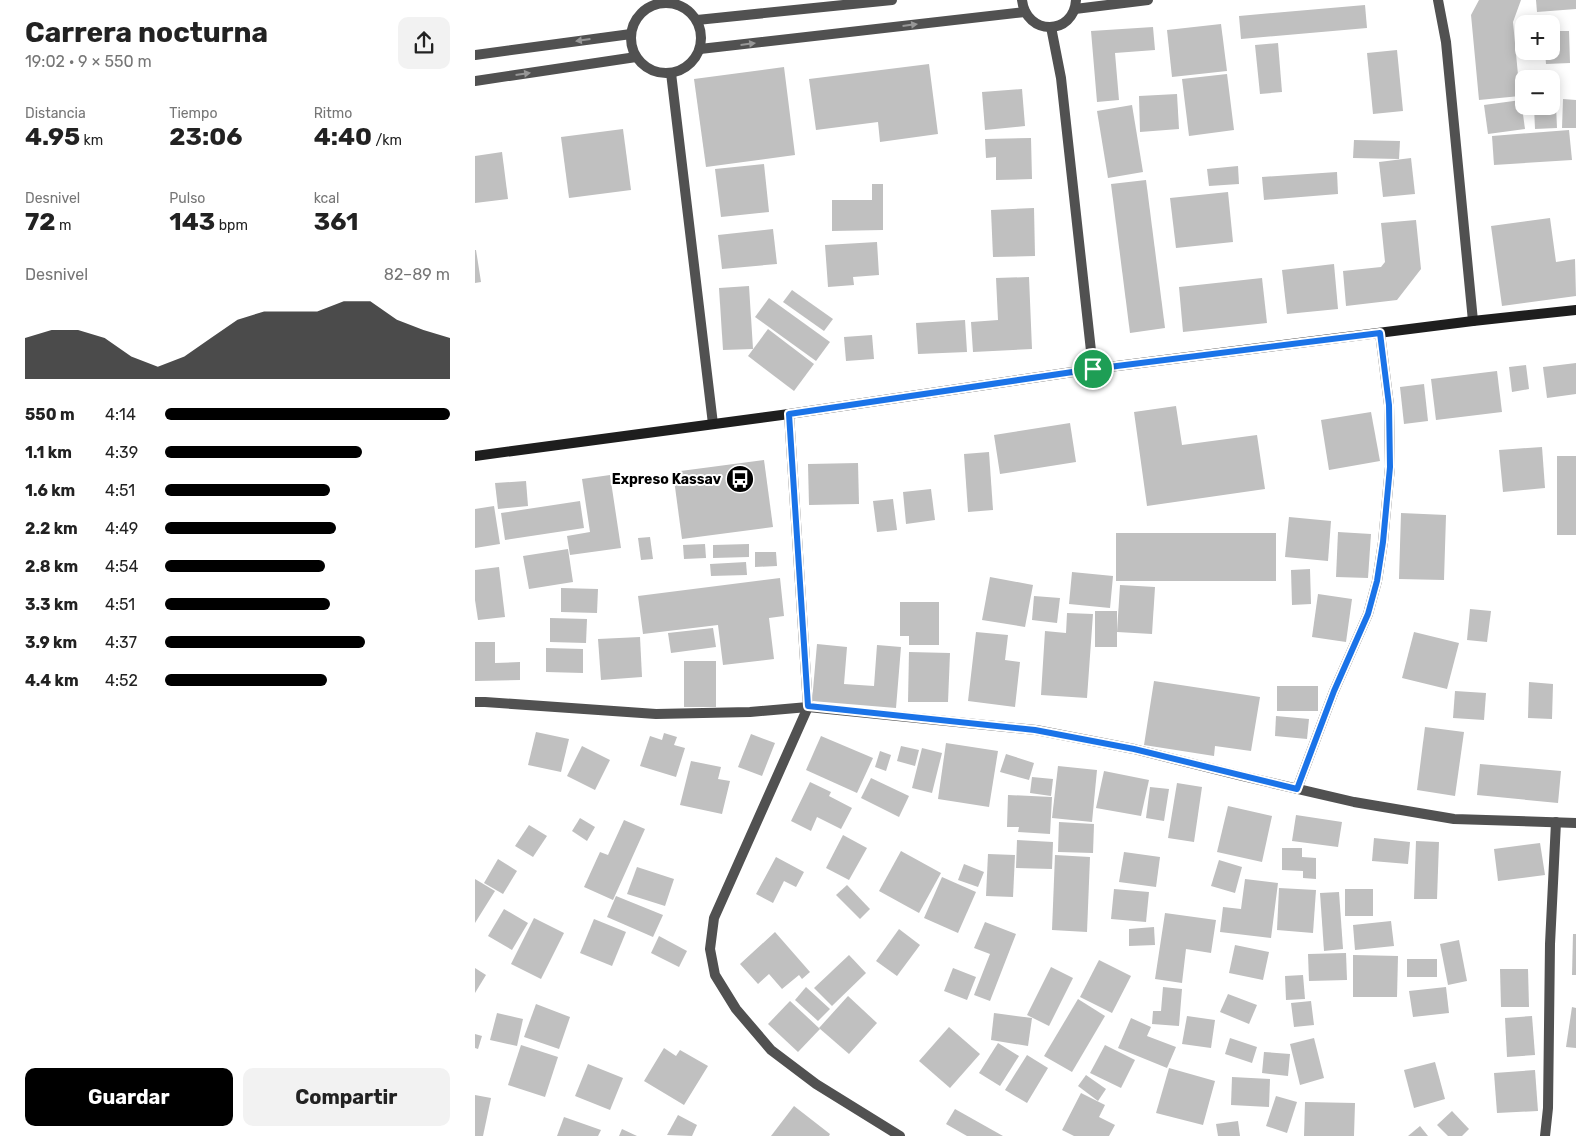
<!DOCTYPE html>
<html lang="es">
<head>
<meta charset="utf-8">
<style>
	:root { --surface:#fff; --page:#f2f2f2; --text:#222; --muted:#767676; --accent:#000 }
	body { margin:0; font-family:Rubik,sans-serif; background:var(--page); color:var(--text); height:100vh; display:flex; flex-direction:column; font-size:19px; white-space:nowrap }
	* { box-sizing:border-box; margin:0 }
	p { font-size:16px; color:var(--muted) }
	.icon { flex:none; width:28px; height:28px; fill:none; stroke:currentColor; stroke-width:2; stroke-linecap:round; stroke-linejoin:round }
	.map { position:relative; flex:1; overflow:hidden }
	.side { display:flex; flex-direction:column; background:var(--surface); width:475px }
	.side>* { flex:none }
	.fabs { position:absolute; left:1040px; top:15px; display:grid; gap:10px }
	.fabs a { display:grid; place-items:center; width:45px; height:45px; border-radius:10px; background:var(--surface); box-shadow:0 2px 12px #0003; font-size:25px }
	.pin { position:absolute; display:grid; place-items:center; width:42px; height:42px; color:#fff; margin:-21px; border:2px solid #fff; border-radius:50%; box-shadow:0 1px 5px #0007 }
	.round { display:grid; place-items:center; flex:none; width:52px; height:52px; border-radius:10px; background:var(--page) }
	.summary { display:flex; align-items:center; justify-content:space-between; height:85px; padding:0 25px }
	h1 { font-size:28px; font-weight:700; line-height:38px }
	.stats { display:grid; grid-template-columns:repeat(3,1fr); gap:8px; height:85px; padding:5px 25px }
	.stats div { display:grid; align-content:center }
	.stats b { font-size:25px; font-weight:700 }
	.stats small { font-size:14px; font-weight:400 }
	.stats p { font-size:14px }
	.chart { height:140px; padding:10px 25px }
	.chart p { display:flex; justify-content:space-between }
	.chart svg { width:100%; height:90px; margin-top:5px; fill:var(--accent); opacity:.7 }
	.primary-button { display:flex; gap:10px; margin-top:auto; padding:10px 25px }
	.primary-button a { flex:1; height:58px; border-radius:10px; background:var(--accent); color:#fff; font-size:20px; font-weight:700; line-height:58px; text-align:center }
	.primary-button a+a { background:var(--page); color:var(--text) }
	ul { padding:0 25px; list-style:none; font-size:16px }
	li { display:grid; grid-template-columns:80px 60px 1fr; align-items:center; height:38px }
	li i { height:12px; border-radius:6px; background:var(--accent) }
	main { display:flex; flex:1; min-height:0 }
	.map>svg:first-child { display:block }
	.building { fill:#c0c0c0 }
	.lines { fill:none; stroke-linecap:round; stroke-linejoin:round }
	.street { stroke:#515151; stroke-width:10 }
	.secondary { stroke:#1e1e1e; stroke-width:10 }
	.oneway { fill:#979797 }
	.route-casing { stroke:#fff; stroke-width:10 }
	.route { stroke:#1a73e8; stroke-width:6 }
	.labels { text-anchor:middle; dominant-baseline:central; stroke-width:4; stroke-linejoin:round; paint-order:stroke }
	.poi-label { font-size:14px; font-weight:bold; fill:#000; stroke:#fff; text-anchor:end }
</style>
</head>
<body>
<main>
<section class="side">
<div class="summary"><div><h1>Carrera nocturna</h1><p>19:02 · 9 × 550 m</p></div><a class="round"><svg class="icon" aria-label="share" viewBox="0 0 24 24"><path d="M12 15V3M7 8l5-5 5 5M5 13v7h14v-7"/></svg></a></div>
<div class="stats">
<div><p>Distancia</p><b>4.95<small> km</small></b></div>
<div><p>Tiempo</p><b>23:06</b></div>
<div><p>Ritmo</p><b>4:40<small> /km</small></b></div>
</div>
<div class="stats">
<div><p>Desnivel</p><b>72<small> m</small></b></div>
<div><p>Pulso</p><b>143<small> bpm</small></b></div>
<div><p>kcal</p><b>361</b></div>
</div>
<div class="chart"><p><span>Desnivel</span>82–89 m</p>
<svg viewBox="0 0 160 44" preserveAspectRatio="none"><path d="M0 44V24L10 20L20 20L30 24L40 33L50 38L60 33L70 24L80 15L90 11L100 11L110 11L120 6L130 6L140 15L150 20L160 24V44z"/></svg>
</div>
<ul>
<li><b>550 m</b>4:14<i style="width:100%"></i></li>
<li><b>1.1 km</b>4:39<i style="width:69%"></i></li>
<li><b>1.6 km</b>4:51<i style="width:58%"></i></li>
<li><b>2.2 km</b>4:49<i style="width:60%"></i></li>
<li><b>2.8 km</b>4:54<i style="width:56%"></i></li>
<li><b>3.3 km</b>4:51<i style="width:58%"></i></li>
<li><b>3.9 km</b>4:37<i style="width:70%"></i></li>
<li><b>4.4 km</b>4:52<i style="width:57%"></i></li>
</ul>
<div class="primary-button"><a>Guardar</a><a>Compartir</a></div>
</section>
<div class="map">
<svg width="1101" height="1136" viewBox="0 0 1101 1136">
	<rect width="100%" height="100%" fill="#fff"/>
	<g class="building">
		<path d="M1004,0H1046L1038,22L1045,96L1004,100L996,15Z"/>
		<path d="M1061,0H1101V9L1062,12Z"/>
		<path d="M890,5L892,28L766,39L764,16Z"/>
		<path d="M746,24L752,71L697,77L692,30Z"/>
		<path d="M678,27L680,50L640,53L644,100L622,102L616,31Z"/>
		<path d="M1076,31H1094L1095,63L1071,64L1070,51H1076Z"/>
		<path d="M803,43L807,92L785,94L780,45Z"/>
		<path d="M922,50L928,111L898,114L892,53Z"/>
		<path d="M454,64L463,134L405,142L403,122L341,130L334,79Z"/>
		<path d="M309,67L320,155L231,167L219,79Z"/>
		<path d="M752,74L759,130L714,136L707,79Z"/>
		<path d="M547,89L550,126L510,130L507,92Z"/>
		<path d="M702,94L704,129L665,132L664,96Z"/>
		<path d="M1088,99L1101,100V128H1087Z"/>
		<path d="M1046,100L1050,129L1013,134L1009,105Z"/>
		<path d="M657,105L668,172L633,178L622,111Z"/>
		<path d="M1076,105H1081L1082,128L1060,129L1059,106H1076Z"/>
		<path d="M148,129L156,190L94,198L86,137Z"/>
		<path d="M1094,130L1097,160L1019,165L1017,136Z"/>
		<path d="M556,138L557,179L521,180V157L511,158L510,139Z"/>
		<path d="M879,140L925,141L924,159L878,158Z"/>
		<path d="M27,152L33,199L0,203V156Z"/>
		<path d="M936,158L940,194L908,197L904,162Z"/>
		<path d="M289,164L294,212L246,217L240,169Z"/>
		<path d="M763,166L764,184L734,186L732,169Z"/>
		<path d="M862,172L863,194L789,200L787,177Z"/>
		<path d="M671,180L690,328L655,333L636,184Z"/>
		<path d="M397,184H408V230L357,231V200H397Z"/>
		<path d="M753,192L758,242L701,248L695,198Z"/>
		<path d="M559,208L560,256L518,257L516,210Z"/>
		<path d="M1075,218L1081,262L1100,259L1101,296L1027,306L1016,226Z"/>
		<path d="M941,220L946,269L922,300L871,306L868,271L906,267L910,262L906,223Z"/>
		<path d="M298,229L302,264L247,269L243,235Z"/>
		<path d="M402,242L404,275L378,277L379,285L353,287L350,245Z"/>
		<path d="M0,250H1L6,282L0,283Z"/>
		<path d="M859,264L863,309L812,314L807,270Z"/>
		<path d="M554,277L557,349L498,352L496,322L523,320L521,278Z"/>
		<path d="M787,278L792,323L708,332L704,287Z"/>
		<path d="M274,286L278,349L248,350L244,288Z"/>
		<path d="M317,290L358,319L349,331L308,302Z"/>
		<path d="M294,298L355,342L341,361L280,317Z"/>
		<path d="M490,320L492,352L443,354L441,323Z"/>
		<path d="M293,329L339,364L319,391L273,356Z"/>
		<path d="M397,335L399,359L371,361L369,337Z"/>
		<path d="M1101,363V394L1072,398L1068,367Z"/>
		<path d="M1051,365L1054,389L1037,392L1034,367Z"/>
		<path d="M1022,371L1027,412L961,420L956,379Z"/>
		<path d="M949,384L953,421L929,424L925,387Z"/>
		<path d="M701,406L707,445L782,435L790,489L672,506L659,412Z"/>
		<path d="M896,412L905,461L854,470L846,420Z"/>
		<path d="M595,423L601,462L525,474L519,435Z"/>
		<path d="M1067,447L1070,488L1028,492L1024,450Z"/>
		<path d="M514,452L518,510L493,512L489,454Z"/>
		<rect x="1082" y="456" width="19" height="79"/>
		<path d="M289,460L298,527L207,539L198,472Z"/>
		<path d="M383,463L384,504L334,505L333,464Z"/>
		<path d="M135,475L146,548L95,555L92,536L115,532L107,479Z"/>
		<path d="M51,481L53,506L23,509L20,483Z"/>
		<path d="M456,489L460,520L431,524L428,492Z"/>
		<path d="M418,499L422,530L402,532L398,501Z"/>
		<path d="M105,501L109,528L30,540L26,513Z"/>
		<path d="M19,506L25,544L0,548V509Z"/>
		<path d="M926,513L971,515L969,580L924,579Z"/>
		<path d="M814,517L856,521L853,561L810,557Z"/>
		<path d="M863,532L896,534L893,578L861,577Z"/>
		<rect x="641" y="533" width="160" height="48"/>
		<path d="M175,537L178,559L166,560L163,538Z"/>
		<path d="M230,544L231,558L209,559L208,545Z"/>
		<path d="M274,544V557L238,558V545Z"/>
		<path d="M93,549L98,582L54,589L48,556Z"/>
		<path d="M280,552H301L302,566L280,567Z"/>
		<path d="M271,562L272,575L236,576L235,564Z"/>
		<path d="M24,567L30,617L3,620L0,600V570Z"/>
		<path d="M835,569L836,604L817,605L816,570Z"/>
		<path d="M597,572L638,576L635,608L594,604Z"/>
		<path d="M515,577L558,585L550,627L507,620Z"/>
		<path d="M305,578L309,616L294,618L299,659L248,665L243,625L168,634L163,596Z"/>
		<path d="M645,585L680,587L677,634L642,632Z"/>
		<path d="M86,588L123,589L122,613L86,612Z"/>
		<path d="M843,594L877,599L871,642L837,637Z"/>
		<path d="M559,596L585,598L582,623L557,620Z"/>
		<path d="M425,602H464V645H434V636H425Z"/>
		<path d="M995,609L1016,611L1012,642L992,640Z"/>
		<rect x="620" y="611" width="22" height="36"/>
		<path d="M592,613L618,614L612,698L566,695L570,631L591,633Z"/>
		<path d="M75,618L112,619L111,643L75,642Z"/>
		<path d="M238,628L241,647L196,653L193,633Z"/>
		<path d="M501,632L533,635L530,660L545,662L540,707L493,701Z"/>
		<path d="M939,632L984,643L972,689L927,678Z"/>
		<path d="M165,637L167,677L126,680L123,639Z"/>
		<path d="M0,642H20V663L45,662V680L0,681Z"/>
		<path d="M342,644L372,647L369,684L399,686L402,645L426,647L421,708L337,701Z"/>
		<path d="M71,648L108,649V673L71,672Z"/>
		<path d="M434,652L475,653L473,702H433Z"/>
		<rect x="209" y="661" width="32" height="46"/>
		<path d="M679,681L785,697L776,751L740,746L739,756L669,745Z"/>
		<path d="M1054,682L1078,684L1077,719L1053,718Z"/>
		<rect x="802" y="686" width="41" height="25"/>
		<path d="M980,691L1011,693L1009,720L978,718Z"/>
		<path d="M801,716L834,719L832,739L800,736Z"/>
		<path d="M950,727L989,732L980,796L942,790Z"/>
		<path d="M61,732L94,739L86,772L53,765Z"/>
		<path d="M189,733L202,737L199,745L210,748L201,777L165,766L175,736L187,740Z"/>
		<path d="M276,734L300,743L287,776L263,767Z"/>
		<path d="M346,736L398,758L382,793L331,770Z"/>
		<path d="M471,743L523,751L514,807L463,799Z"/>
		<path d="M107,746L135,760L120,790L92,776Z"/>
		<path d="M426,746L444,750L440,766L422,761Z"/>
		<path d="M447,748L467,753L457,793L437,788Z"/>
		<path d="M405,751L416,755L411,771L400,767Z"/>
		<path d="M531,754L559,763L554,780L525,772Z"/>
		<path d="M216,761L246,767L243,779L255,781L247,814L205,805Z"/>
		<path d="M1005,764L1086,771L1083,803L1002,795Z"/>
		<path d="M583,766L622,770L617,822L577,818Z"/>
		<path d="M629,771L674,780L666,816L621,808Z"/>
		<path d="M557,777L578,779L576,796L555,793Z"/>
		<path d="M396,778L434,796L424,817L386,798Z"/>
		<path d="M335,782L356,792L354,796L377,808L366,829L342,817L336,831L316,821Z"/>
		<path d="M702,783L727,787L719,842L693,838Z"/>
		<path d="M675,787L694,789L689,821L671,818Z"/>
		<path d="M533,795L577,797L575,834L543,832L544,827H532Z"/>
		<path d="M753,806L797,816L787,862L742,852Z"/>
		<path d="M821,815L867,822L863,847L817,841Z"/>
		<path d="M105,818L120,827L112,841L97,831Z"/>
		<path d="M149,820L170,829L138,900L109,887L125,852L133,855Z"/>
		<path d="M584,822L619,824L618,853L583,852Z"/>
		<path d="M54,825L72,836L58,857L40,846Z"/>
		<path d="M368,835L392,848L374,880L351,868Z"/>
		<path d="M899,838L935,842L933,864L897,861Z"/>
		<path d="M542,840L578,842L577,869L541,868Z"/>
		<path d="M941,841L964,842L962,899H939Z"/>
		<path d="M1065,843L1070,875L1023,881L1019,849Z"/>
		<path d="M807,848H827V857L841,858V879L828,878V871L807,870Z"/>
		<path d="M426,851L466,873L444,913L404,891Z"/>
		<path d="M649,852L685,857L681,887L644,882Z"/>
		<path d="M513,854L540,855L538,897L511,896Z"/>
		<path d="M580,855L615,857L612,932L577,930Z"/>
		<path d="M301,857L329,872L321,887L309,881L298,903L281,894Z"/>
		<path d="M23,859L42,871L28,894L9,883Z"/>
		<path d="M744,860L767,867L760,893L736,886Z"/>
		<path d="M489,864L509,872L503,887L483,880Z"/>
		<path d="M162,867L199,879L190,906L152,894Z"/>
		<path d="M467,877L501,892L483,933L449,918Z"/>
		<path d="M0,879L20,891L0,923Z"/>
		<path d="M770,879L803,883L796,938L745,932L748,907L766,909Z"/>
		<path d="M372,885L395,909L385,919L361,895Z"/>
		<path d="M804,888L841,890L838,933L802,930Z"/>
		<path d="M639,889L674,892L671,922L636,919Z"/>
		<rect x="870" y="889" width="28" height="27"/>
		<path d="M864,892L868,949L849,951L845,893Z"/>
		<path d="M141,896L188,915L178,937L132,917Z"/>
		<path d="M29,909L53,923L37,950L13,936Z"/>
		<path d="M690,913L741,920L736,953L711,949L707,983L680,979Z"/>
		<path d="M59,918L89,933L66,979L36,964Z"/>
		<path d="M119,919L151,932L137,966L105,953Z"/>
		<path d="M916,921L919,946L880,950L878,925Z"/>
		<path d="M510,922L541,934L515,1001L499,995L515,954L499,948Z"/>
		<path d="M679,927L680,945L654,946V929Z"/>
		<path d="M424,929L445,945L422,976L401,961Z"/>
		<path d="M300,932L335,972L327,979L324,975L307,989L294,974L283,984L265,964Z"/>
		<path d="M1098,934H1101V975H1097Z"/>
		<path d="M184,936L212,951L204,967L176,953Z"/>
		<path d="M984,940L992,981L973,985L965,944Z"/>
		<path d="M760,945L794,952L788,980L754,973Z"/>
		<path d="M871,953L872,980L834,981L833,954Z"/>
		<path d="M374,955L391,973L357,1006L339,988Z"/>
		<path d="M878,955L923,956L922,997H878Z"/>
		<rect x="932" y="959" width="30" height="18"/>
		<path d="M624,960L656,976L637,1013L605,997Z"/>
		<path d="M576,967L598,978L574,1026L552,1015Z"/>
		<path d="M0,968L11,975L0,993Z"/>
		<path d="M478,968L501,977L492,1000L469,991Z"/>
		<path d="M1025,969H1053L1054,1007H1026Z"/>
		<path d="M828,975L830,999L811,1000L810,976Z"/>
		<path d="M331,987L355,1009L343,1021L320,1000Z"/>
		<path d="M688,987L707,989L704,1026L677,1024L678,1011H686Z"/>
		<path d="M971,987L974,1013L938,1017L934,991Z"/>
		<path d="M753,994L782,1005L774,1024L745,1012Z"/>
		<path d="M373,996L402,1023L374,1054L344,1028Z"/>
		<path d="M603,999L630,1016L597,1072L569,1056Z"/>
		<path d="M315,1001L345,1029L323,1052L293,1024Z"/>
		<path d="M836,1001L839,1025L819,1027L816,1003Z"/>
		<path d="M61,1004L95,1017L84,1049L49,1037Z"/>
		<path d="M1097,1007L1101,1008V1048L1091,1047Z"/>
		<path d="M22,1013L48,1019L42,1046L15,1040Z"/>
		<path d="M519,1013L557,1018L553,1046L516,1040Z"/>
		<path d="M712,1016L740,1020L736,1048L707,1044Z"/>
		<path d="M1057,1016L1060,1055L1032,1057L1030,1018Z"/>
		<path d="M656,1018L676,1027L672,1036L701,1047L692,1068L643,1048Z"/>
		<path d="M474,1027L505,1054L475,1088L444,1061Z"/>
		<path d="M0,1034L7,1036L3,1049L0,1048Z"/>
		<path d="M755,1038L782,1047L777,1063L750,1054Z"/>
		<path d="M839,1038L849,1078L825,1085L815,1044Z"/>
		<path d="M523,1043L544,1056L525,1086L504,1073Z"/>
		<path d="M46,1045L83,1057L70,1097L33,1085Z"/>
		<path d="M630,1045L660,1060L646,1088L615,1073Z"/>
		<path d="M189,1048L201,1056L205,1050L233,1066L209,1105L169,1081Z"/>
		<path d="M789,1052L815,1054L813,1076L787,1073Z"/>
		<path d="M552,1055L573,1068L552,1103L530,1090Z"/>
		<path d="M960,1062L970,1099L939,1108L929,1070Z"/>
		<path d="M113,1064L148,1078L135,1110L100,1096Z"/>
		<path d="M694,1068L740,1081L728,1125L681,1113Z"/>
		<path d="M1060,1070L1063,1111L1022,1113L1019,1073Z"/>
		<path d="M611,1075L631,1089L623,1101L603,1086Z"/>
		<path d="M757,1077L795,1079L794,1107L756,1105Z"/>
		<path d="M606,1093L630,1105L624,1117L640,1125L634,1136H599L587,1130Z"/>
		<path d="M0,1095L16,1098L8,1136H0Z"/>
		<path d="M801,1096L822,1102L812,1133L791,1126Z"/>
		<path d="M830,1102L880,1103L879,1136H829Z"/>
		<path d="M319,1106L355,1134L354,1136H296Z"/>
		<path d="M480,1109L528,1136H492L471,1124Z"/>
		<path d="M977,1111L994,1129L987,1136H973L962,1125Z"/>
		<path d="M203,1115L222,1125L217,1136L192,1135Z"/>
		<path d="M89,1117L126,1130L123,1136H82Z"/>
		<path d="M763,1121L765,1136H743L741,1124Z"/>
		<path d="M945,1126L953,1136H933Z"/>
		<path d="M147,1129L162,1136H144Z"/>
	</g>
	<g class="lines">
		<g class="street">
			<path d="M547,0C551,36 599,36 601,0"/>
			<path d="M963,0L971,42L998,321"/>
			<circle cx="191" cy="38" r="35"/>
			<path d="M600,9L673,0"/>
			<path d="M222,20L417,0"/>
			<path d="M576,27L586,78L618,369"/>
			<path d="M225,49L550,12"/>
			<path d="M0,55L156,34"/>
			<path d="M196,73L238,424"/>
			<path d="M0,81L161,57"/>
			<path d="M314,414L333,707L239,918L235,949L240,975L261,1009L296,1050L341,1084L425,1136"/>
			<path d="M0,702H10L181,714L275,712L333,707L561,730L659,749L767,776L879,802L979,819L1101,823"/>
			<path d="M822,789L859,691L893,614L902,581L908,542L915,467L914,405L905,333"/>
			<path d="M1070,1136L1073,1108L1075,944L1081,822"/>
		</g>
		<path class="secondary" d="M0,456L314,414L618,369L998,321L1101,310"/>
	</g>
	<defs><path id="oneway-solid" d="M-6-.8H1V-3.2L6.5 0L1 3.2V.8H-6Z" transform="scale(1.25)"/></defs>
	<g class="oneway">
		<use href="#oneway-solid" transform="translate(435 25) rotate(-7)"/>
		<use href="#oneway-solid" transform="translate(108 40) rotate(172)"/>
		<use href="#oneway-solid" transform="translate(273 44) rotate(-7)"/>
		<use href="#oneway-solid" transform="translate(48 74) rotate(-8)"/>
	</g>
	<g class="lines">
		<defs>
			<path id="route" d="M905,333L914,405L915,467L908,542L902,581L893,614L859,691L822,789L659,749L560,730L333,706L314,414L618,369Z"/>
		</defs>
		<use href="#route" class="route-casing"/>
		<use href="#route" class="route"/>
	</g>
	<defs>
		<symbol id="bus-disc" viewBox="-11 -11 22 22"><circle r="9.5" fill="#000" stroke="#fff"/><path d="M-5-6H5V4H4V6H2V4H-2V6H-4V4H-5ZM-3.5-4V0h7V-4ZM-3.5 1.2v1.5H-2V1.2ZM2 1.2v1.5H3.5V1.2Z" fill="#fff"/></symbol>
	</defs>
	<g fill-rule="evenodd">
		<use href="#bus-disc" x="249" y="463" width="32" height="32"/>
	</g>
	<g class="labels">
		<g class="poi-label">
			<text x="246" y="479">Expreso Kassav</text>
		</g>
	</g>
</svg>
<div class="fabs">
<a>+</a>
<a>−</a>
</div>
<div class="pin" style="left:618px;top:369px;background:#1e9e55"><svg class="icon" aria-label="arrive" viewBox="0 0 24 24"><path d="M6 21V4h12l-3 4 3 4H6"/></svg></div>
</div>
</main>
</body>
</html>
